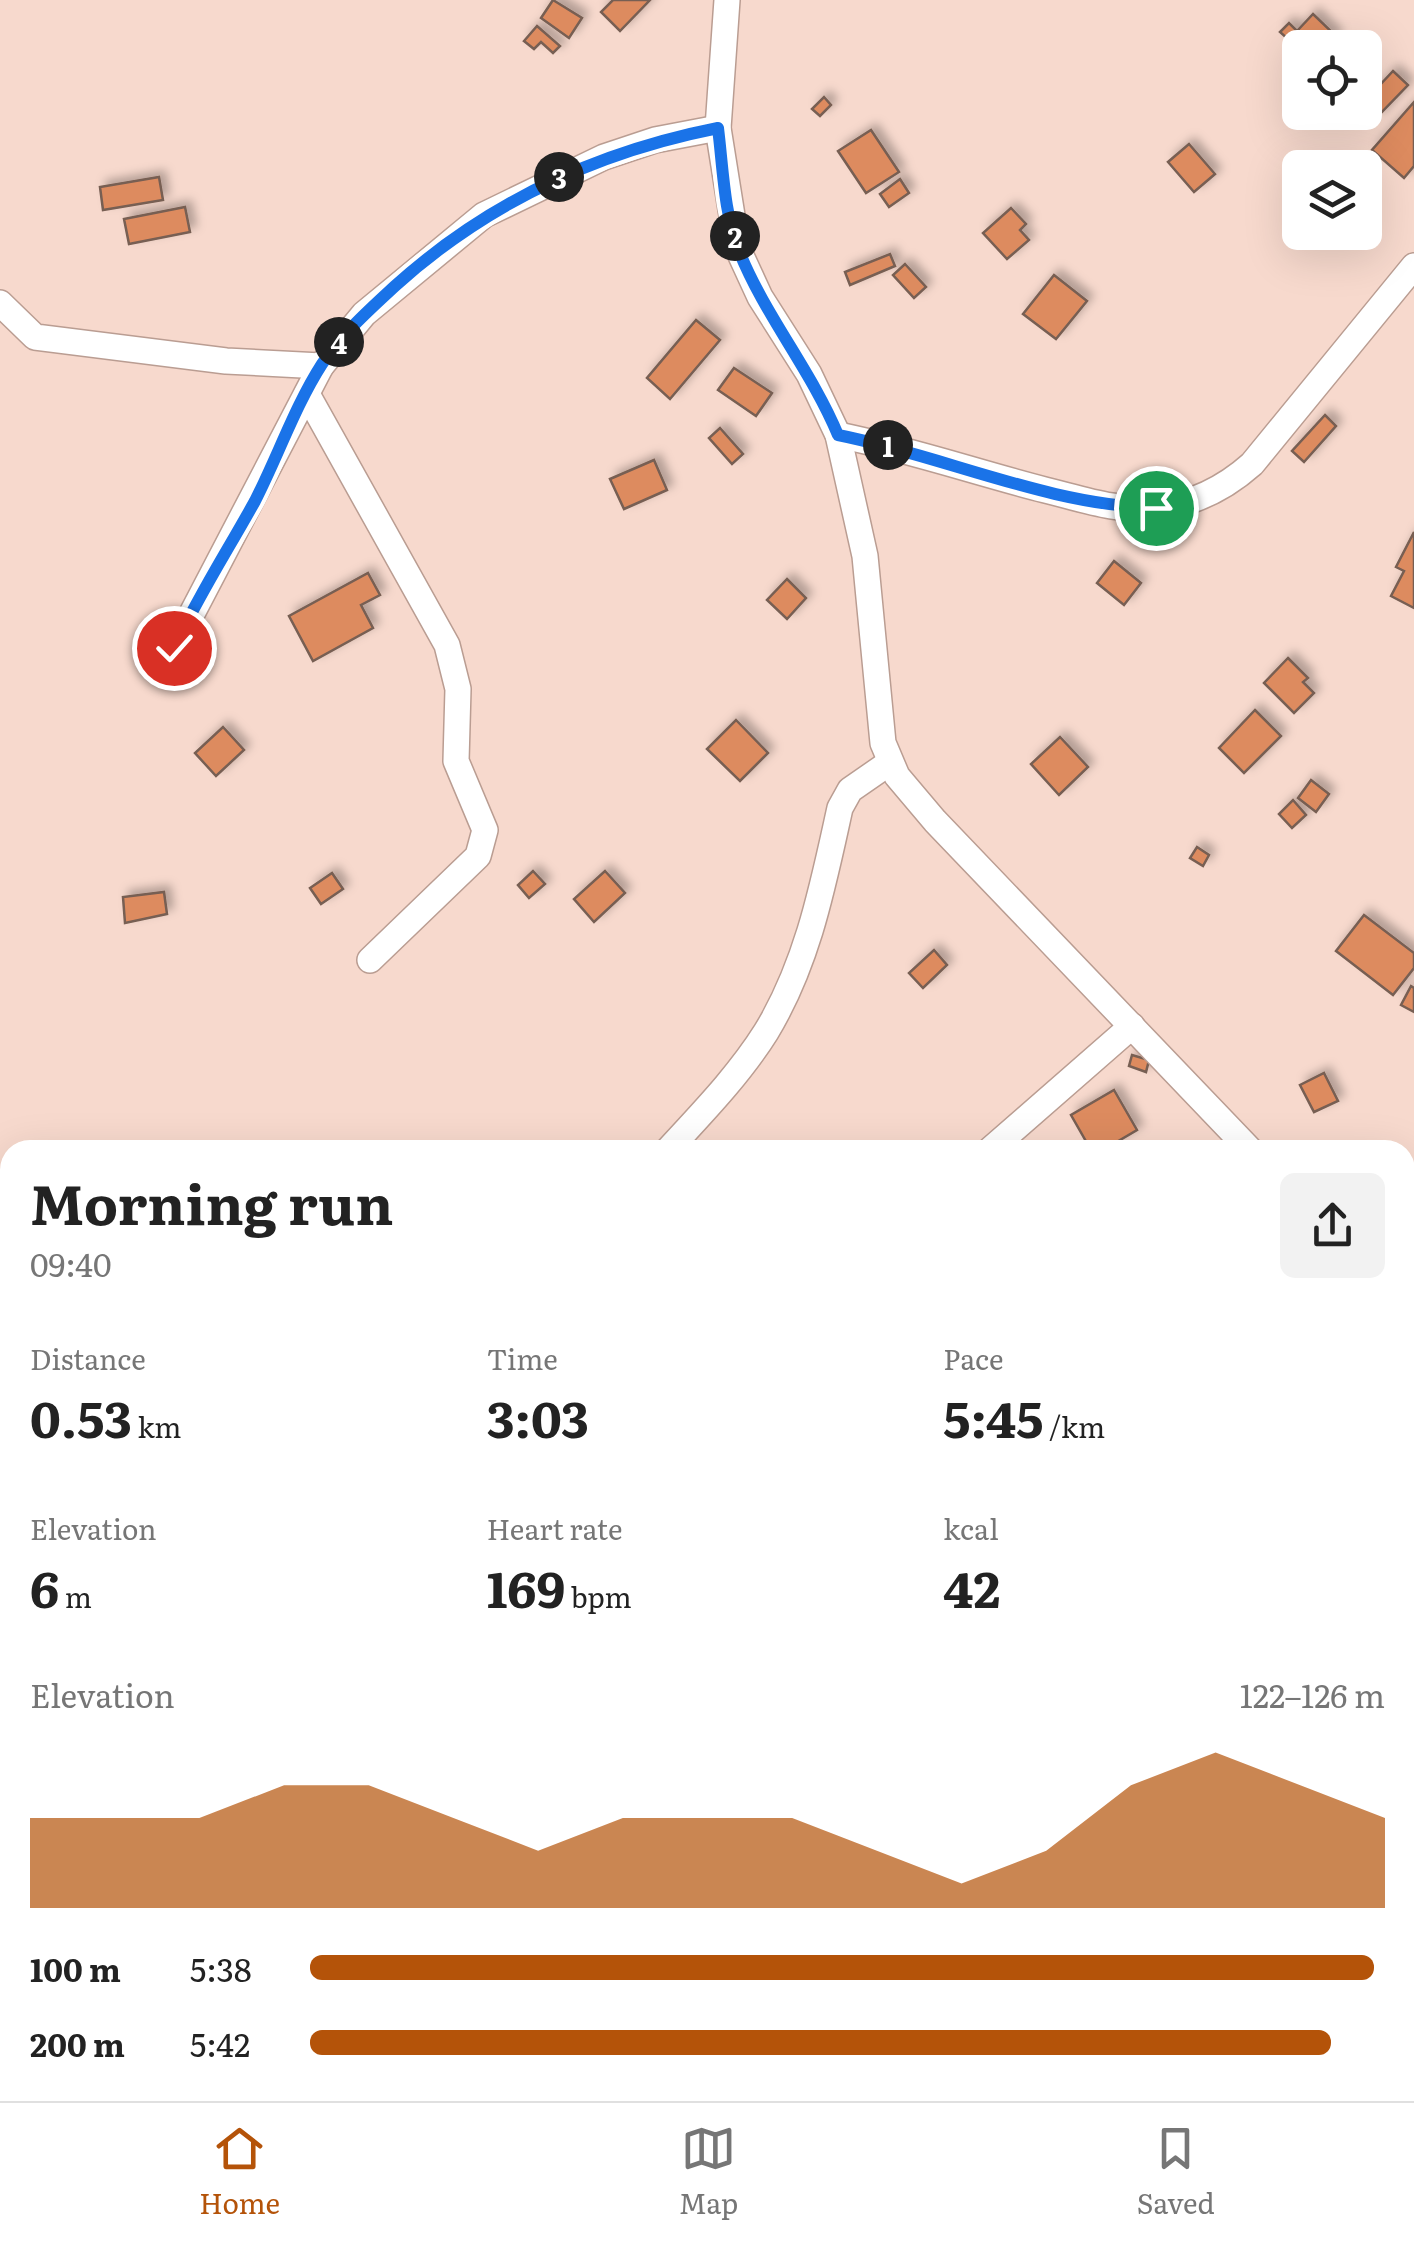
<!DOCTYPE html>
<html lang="en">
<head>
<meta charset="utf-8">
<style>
	:root { --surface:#fff; --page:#f2f2f2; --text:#222; --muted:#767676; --line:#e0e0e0; --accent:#b45309 }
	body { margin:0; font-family:Literata,serif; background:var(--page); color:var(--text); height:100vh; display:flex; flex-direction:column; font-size:38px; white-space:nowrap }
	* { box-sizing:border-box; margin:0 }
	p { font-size:32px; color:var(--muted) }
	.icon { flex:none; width:55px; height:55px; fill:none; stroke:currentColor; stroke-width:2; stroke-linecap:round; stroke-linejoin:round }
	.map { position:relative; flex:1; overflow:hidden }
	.details { position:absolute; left:0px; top:1140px; width:1415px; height:962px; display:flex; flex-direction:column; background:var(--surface); border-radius:30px 30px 0 0; box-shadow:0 10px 40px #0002 }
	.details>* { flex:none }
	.controls { position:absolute; left:1282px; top:30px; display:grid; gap:20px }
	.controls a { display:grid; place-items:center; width:100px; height:100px; border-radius:15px; background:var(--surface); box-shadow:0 10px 40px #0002; font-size:50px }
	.pin { position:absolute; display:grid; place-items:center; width:85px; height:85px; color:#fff; margin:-42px; border:5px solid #fff; border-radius:50%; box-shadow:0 2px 10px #0007 }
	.km { position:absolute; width:50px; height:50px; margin:-25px; border-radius:50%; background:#222; color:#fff; font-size:28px; line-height:50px; text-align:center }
	.round { display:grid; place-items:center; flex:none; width:105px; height:105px; border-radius:15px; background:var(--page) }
	.headline { display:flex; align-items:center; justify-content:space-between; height:170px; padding:0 30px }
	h1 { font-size:55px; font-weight:700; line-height:75px }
	.figures { display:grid; grid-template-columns:repeat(3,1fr); gap:15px; height:170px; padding:10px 30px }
	.figures div { display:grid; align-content:center }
	.figures b { font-size:50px; font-weight:700 }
	.figures small { font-size:28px; font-weight:400 }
	.figures p { font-size:28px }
	.chart { height:280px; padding:20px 30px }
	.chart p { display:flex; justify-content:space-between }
	.chart svg { width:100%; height:180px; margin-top:10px; fill:var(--accent); opacity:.7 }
	ul { padding:0 30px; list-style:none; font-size:32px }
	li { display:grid; grid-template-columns:160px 120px 1fr; align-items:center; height:75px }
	li i { height:25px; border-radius:12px; background:var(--accent) }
	.dock { display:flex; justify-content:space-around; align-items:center; height:140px; border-top:2px solid var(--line); background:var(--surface); font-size:28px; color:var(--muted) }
	.dock a { display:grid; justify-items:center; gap:5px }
	.dock .on { color:var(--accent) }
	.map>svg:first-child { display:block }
	.building { fill:#dd8b5f; stroke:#775e52; stroke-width:2.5; filter:url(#shadow) }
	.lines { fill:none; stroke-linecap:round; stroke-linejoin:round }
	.minor-casing { stroke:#ba9d92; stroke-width:28 }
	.minor { stroke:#fff; stroke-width:25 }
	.route-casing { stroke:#fff; stroke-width:20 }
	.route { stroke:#1a73e8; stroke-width:12 }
</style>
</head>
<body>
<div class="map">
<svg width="1414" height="2101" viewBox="0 0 1414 2101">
	<defs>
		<filter id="shadow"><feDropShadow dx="6" dy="-6" stdDeviation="5" flood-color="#0004"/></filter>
	</defs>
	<rect width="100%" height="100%" fill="#f7d9cd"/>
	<g class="building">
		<path d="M553,0L582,18L569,38L541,18Z"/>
		<path d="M613,0H650L620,31L601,12Z"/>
		<path d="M1313,14L1336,36L1326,48L1300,50L1280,32L1289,23L1297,31Z"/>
		<path d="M537,26L560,46L553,53L541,42L534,49L524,41Z"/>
		<path d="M1393,71L1408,85L1377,117L1365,101Z"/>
		<path d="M824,97L831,105L820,116L812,109Z"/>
		<path d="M1414,102V166L1404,178L1372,150Z"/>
		<path d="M871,130L899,172L866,193L838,151Z"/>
		<path d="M1189,144L1215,174L1194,192L1168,162Z"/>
		<path d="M159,177L163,200L103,210L100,187Z"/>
		<path d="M900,179L909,193L889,207L880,194Z"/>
		<path d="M185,207L190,232L129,244L124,219Z"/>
		<path d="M1011,208L1026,224L1020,230L1029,240L1007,259L983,233Z"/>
		<path d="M890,254L895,266L850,285L845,272Z"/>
		<path d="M905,264L926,287L914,298L893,275Z"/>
		<path d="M1054,275L1087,301L1056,339L1023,314Z"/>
		<path d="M696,320L720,340L670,399L647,378Z"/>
		<path d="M734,368L772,393L756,416L718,390Z"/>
		<path d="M1325,415L1336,426L1304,462L1292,451Z"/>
		<path d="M720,428L743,454L732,464L709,438Z"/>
		<path d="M654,460L667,490L624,509L610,479Z"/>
		<path d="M1414,532V608L1391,596L1404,571L1396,567Z"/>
		<path d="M1114,561L1141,583L1124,605L1097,583Z"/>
		<path d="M368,573L380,595L361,605L373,628L313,661L289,616Z"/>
		<path d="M787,579L806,598L787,619L767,600Z"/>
		<path d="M1288,658L1308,678L1303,682L1314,693L1294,713L1264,683Z"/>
		<path d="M1255,710L1281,736L1244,773L1219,748Z"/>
		<path d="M736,720L768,753L740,781L707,749Z"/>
		<path d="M223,727L244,750L216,776L195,753Z"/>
		<path d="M1060,737L1088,767L1059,795L1031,764Z"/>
		<path d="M1311,780L1329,794L1316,812L1298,798Z"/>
		<path d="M1293,800L1306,815L1292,828L1279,814Z"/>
		<path d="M1197,847L1209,855L1203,866L1190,858Z"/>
		<path d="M533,871L545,884L529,898L518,885Z"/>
		<path d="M605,871L625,893L594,922L574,899Z"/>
		<path d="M332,873L343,889L321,904L310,888Z"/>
		<path d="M164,892L167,914L125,923L123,897Z"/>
		<path d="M1364,915L1414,953V968L1393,995L1336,951Z"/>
		<path d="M934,950L947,965L923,988L909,973Z"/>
		<path d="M1411,986L1414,988V1012L1401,1005Z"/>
		<path d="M1132,1055L1149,1060L1146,1072L1129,1066Z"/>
		<path d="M1324,1073L1338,1101L1314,1112L1300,1085Z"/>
		<path d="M1114,1090L1137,1130L1103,1150H1091L1071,1115Z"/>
		<path d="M1414,1646V1693L1411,1694L1405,1681V1650Z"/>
		<path d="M652,2095V2101H624V2097Z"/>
	</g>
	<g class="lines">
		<defs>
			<g id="minor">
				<path d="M727,0L718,128L737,247L760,297L809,374L838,435L865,556L883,743L897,776L935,821L1250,1150"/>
				<path d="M0,303L35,337L226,361L321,366"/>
				<path d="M307,394L447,645L458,689L456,761L485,830L478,856L370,960"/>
				<path d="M838,435C908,449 975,472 1045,490C1082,499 1118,512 1157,508C1193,504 1225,488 1252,464L1414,266"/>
				<path d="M174,648L321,366L364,314L484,215L604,157L655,140L718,128"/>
				<path d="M668,1150C702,1113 739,1075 766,1032C808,963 823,885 840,808L850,790L889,763"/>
				<path d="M990,1150L1132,1026"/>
				<path d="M1405,1316L1414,1326"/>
				<path d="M1405,1471L1414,1467"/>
				<path d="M0,1865L10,1869"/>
				<path d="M1319,2092L1335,2101"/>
				<path d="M1230,2101L1236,2092"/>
			</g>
		</defs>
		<use href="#minor" class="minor-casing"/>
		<use href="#minor" class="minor"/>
	</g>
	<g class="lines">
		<defs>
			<path id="route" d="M174,648C198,596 228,550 255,501C278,456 295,406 322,364C342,334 369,310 395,286C488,202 596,152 718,128C723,168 724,214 739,251C765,316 811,370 838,435C944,456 1047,505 1156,508"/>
		</defs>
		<use href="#route" class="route-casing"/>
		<use href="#route" class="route"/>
	</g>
</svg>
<div class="controls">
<a><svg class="icon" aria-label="locate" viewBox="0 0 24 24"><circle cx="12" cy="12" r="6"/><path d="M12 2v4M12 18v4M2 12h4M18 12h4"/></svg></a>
<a><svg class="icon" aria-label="layers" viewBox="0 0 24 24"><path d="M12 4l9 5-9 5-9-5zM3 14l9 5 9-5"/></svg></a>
</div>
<div class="pin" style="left:1156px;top:508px;background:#1e9e55"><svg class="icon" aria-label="arrive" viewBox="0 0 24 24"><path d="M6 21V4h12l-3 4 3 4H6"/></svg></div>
<div class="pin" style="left:174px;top:648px;background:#d93025"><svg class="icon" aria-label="check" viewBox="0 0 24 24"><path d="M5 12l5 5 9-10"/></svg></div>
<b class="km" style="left:888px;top:445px">1</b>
<b class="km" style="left:735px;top:236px">2</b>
<b class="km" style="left:559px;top:177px">3</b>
<b class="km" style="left:339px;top:342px">4</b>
<section class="details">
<div class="headline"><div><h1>Morning run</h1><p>09:40</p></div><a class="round"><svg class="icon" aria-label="share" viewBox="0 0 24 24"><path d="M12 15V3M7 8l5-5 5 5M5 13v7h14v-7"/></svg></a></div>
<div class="figures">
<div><p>Distance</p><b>0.53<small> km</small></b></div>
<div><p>Time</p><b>3:03</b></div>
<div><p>Pace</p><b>5:45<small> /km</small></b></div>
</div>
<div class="figures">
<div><p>Elevation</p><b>6<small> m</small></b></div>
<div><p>Heart rate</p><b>169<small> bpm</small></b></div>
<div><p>kcal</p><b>42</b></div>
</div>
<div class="chart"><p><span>Elevation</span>122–126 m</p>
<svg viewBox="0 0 160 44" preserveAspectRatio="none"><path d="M0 44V22L10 22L20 22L30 14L40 14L50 22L60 30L70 22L80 22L90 22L100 30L110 38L120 30L130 14L140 6L150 14L160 22V44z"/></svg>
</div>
<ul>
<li><b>100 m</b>5:38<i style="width:99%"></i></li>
<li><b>200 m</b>5:42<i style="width:95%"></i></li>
</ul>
</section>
</div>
<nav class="dock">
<a class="on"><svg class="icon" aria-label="home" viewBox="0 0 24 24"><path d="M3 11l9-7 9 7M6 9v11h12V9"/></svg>Home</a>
<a><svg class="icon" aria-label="map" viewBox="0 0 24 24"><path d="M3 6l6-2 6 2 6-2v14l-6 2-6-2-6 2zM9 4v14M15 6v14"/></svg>Map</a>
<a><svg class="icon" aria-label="saved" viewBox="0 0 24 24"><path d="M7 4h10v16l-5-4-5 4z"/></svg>Saved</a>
</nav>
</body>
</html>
